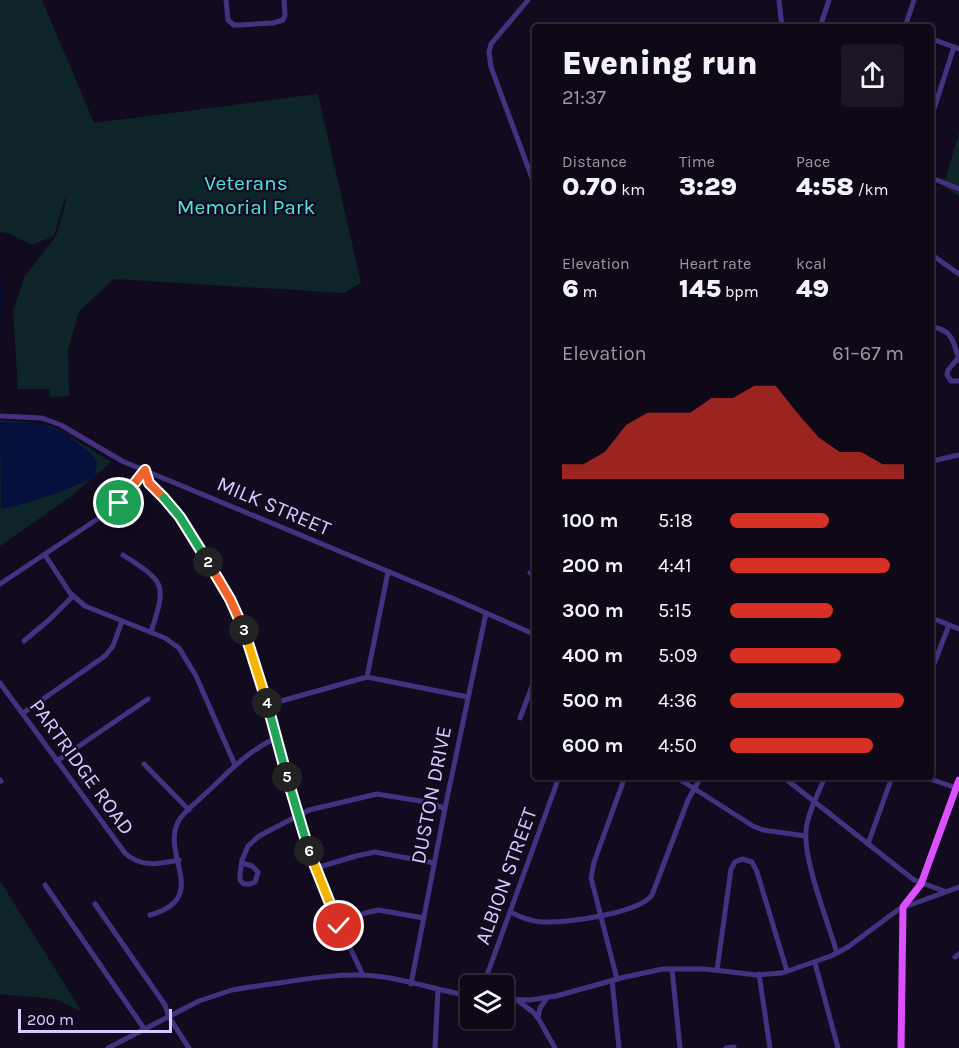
<!DOCTYPE html>
<html lang="en">
<head>
<meta charset="utf-8">
<style>
	:root { --surface:#0e0817; --page:#1c1624; --text:#f1f3f6; --muted:#9b9aa1; --line:#2e2936; --accent:#d93025 }
	body { margin:0; font-family:Karla,sans-serif; background:var(--page); color:var(--text); height:100vh; display:flex; flex-direction:column; font-size:22px; white-space:nowrap }
	* { box-sizing:border-box; margin:0 }
	p { font-size:20px; color:var(--muted) }
	.icon { flex:none; width:33px; height:33px; fill:none; stroke:currentColor; stroke-width:2; stroke-linecap:round; stroke-linejoin:round }
	.map { position:relative; flex:1; overflow:hidden }
	.sheet { position:absolute; left:532px; top:24px; width:402px; height:756px; display:flex; flex-direction:column; background:var(--surface); border-radius:6px; box-shadow:0 2px 4px #0004,0 0 0 2px var(--line) }
	.sheet>* { flex:none }
	.controls { position:absolute; left:460px; top:975px; display:grid; gap:12px }
	.controls a { display:grid; place-items:center; width:54px; height:54px; border-radius:6px; background:var(--surface); box-shadow:0 2px 4px #0004,0 0 0 2px var(--line); font-size:30px }
	.scale { position:absolute; left:18px; bottom:15px; width:154px; box-sizing:border-box; padding-left:6px; border:3px solid #d9c9ff; border-top:0; font-size:16px; line-height:21px; white-space:nowrap; color:#d9c9ff; -webkit-text-stroke:4px #120b1f; paint-order:stroke }
	.pin { position:absolute; display:grid; place-items:center; width:51px; height:51px; color:#fff; margin:-26px; border:3px solid #fff; border-radius:50%; box-shadow:0 2px 6px #0007 }
	.km { position:absolute; width:30px; height:30px; margin:-15px; border-radius:50%; background:#222; color:#fff; font-size:16px; line-height:30px; text-align:center }
	.round { display:grid; place-items:center; flex:none; width:63px; height:63px; border-radius:6px; background:var(--page) }
	.summary { display:flex; align-items:center; justify-content:space-between; height:102px; padding:0 30px }
	h1 { font-size:33px; font-weight:800; line-height:45px }
	.stats { display:grid; grid-template-columns:repeat(3,1fr); gap:9px; height:102px; padding:6px 30px }
	.stats div { display:grid; align-content:center }
	.stats b { font-size:26px; font-weight:800 }
	.stats small { font-size:16px; font-weight:400 }
	.stats p { font-size:16px }
	.chart { height:168px; padding:12px 30px }
	.chart p { display:flex; justify-content:space-between }
	.chart svg { width:100%; height:108px; margin-top:6px; fill:var(--accent); opacity:.7 }
	ul { padding:0 30px; list-style:none; font-size:20px }
	li { display:grid; grid-template-columns:96px 72px 1fr; align-items:center; height:45px }
	li i { height:15px; border-radius:8px; background:var(--accent) }
	.map>svg:first-child { display:block }
	.green { fill:#0d2529 }
	.water { fill:#06103d }
	.lines { fill:none; stroke-linecap:round; stroke-linejoin:round }
	.stream { stroke:#06103d; stroke-width:1.5 }
	.minor { stroke:#443281; stroke-width:5 }
	.major { stroke:#dd50ff; stroke-width:7 }
	.split-1-casing { stroke:#fff; stroke-width:12 }
	.split-2-casing { stroke:#fff; stroke-width:12 }
	.split-3-casing { stroke:#fff; stroke-width:12 }
	.split-4-casing { stroke:#fff; stroke-width:12 }
	.split-5-casing { stroke:#fff; stroke-width:12 }
	.split-6-casing { stroke:#fff; stroke-width:12 }
	.split-7-casing { stroke:#fff; stroke-width:12 }
	.split-1 { stroke:#f0652b; stroke-width:8 }
	.split-2 { stroke:#22a559; stroke-width:8 }
	.split-3 { stroke:#f0652b; stroke-width:8 }
	.split-4 { stroke:#f5b400; stroke-width:8 }
	.split-5 { stroke:#22a559; stroke-width:8 }
	.split-6 { stroke:#22a559; stroke-width:8 }
	.split-7 { stroke:#f5b400; stroke-width:8 }
	.labels { text-anchor:middle; dominant-baseline:central; stroke-width:4.5; stroke-linejoin:round; paint-order:stroke }
	.park-label { font-size:21px; fill:#4de6dc; stroke:#120b1f }
	.street-label { font-size:21px; fill:#d9c9ff; stroke:#120b1f }
</style>
</head>
<body>
<div class="map">
<svg width="959" height="1048" viewBox="0 0 959 1048">
	<rect width="100%" height="100%" fill="#120b1f"/>
	<g class="green">
		<path d="M0,0H42L94,123L318,94L361,283L344,293L114,279L79,311L68,350L69,396L50,397V389H18L13,311L25,276L56,236L66,202L65,197L54,236L32,245L8,233L0,232Z"/>
		<path d="M959,133V196L942,185L946,177Z"/>
		<path d="M0,420L38,423L58,429L111,462L70,497L0,546Z"/>
		<path d="M0,881L82,1012L55,999L0,994Z"/>
	</g>
	<path class="water" d="M0,422L38,423L63,432L91,453L97,463L95,477C64,491 34,502 1,509Z"/>
	<g class="lines">
		<path class="stream" d="M0,279L2,340"/>
		<g class="minor">
			<path d="M226,0L228,20L234,25H239L273,23L283,20L285,15L284,0"/>
			<path d="M528,0L491,44L489,52L491,67L536,189"/>
			<path d="M779,0L782,27"/>
			<path d="M820,27L829,0"/>
			<path d="M905,27L914,0"/>
			<path d="M932,39L959,49"/>
			<path d="M932,115L954,47"/>
			<path d="M932,178L959,189"/>
			<path d="M932,255L959,274"/>
			<path d="M932,327C952,329 954,343 959,360"/>
			<path d="M958,358L948,370L947,375L951,381H959"/>
			<path d="M0,416L42,418L61,425L122,461L452,598L536,635"/>
			<path d="M932,461L959,455"/>
			<path d="M145,470L149,483L174,509L216,572L244,629L264,691L310,854L339,925L363,975"/>
			<path d="M45,555L70,593L85,606L165,638L179,648L196,676L235,765"/>
			<path d="M123,555C167,583 166,585 151,632"/>
			<path d="M530,573L536,577"/>
			<path d="M0,584L111,510L127,496L145,470"/>
			<path d="M932,618L959,629"/>
			<path d="M24,641L50,619L73,596"/>
			<path d="M932,669L949,625"/>
			<path d="M367,677L388,572"/>
			<path d="M0,683L125,853C141,868 159,864 179,860"/>
			<path d="M267,705L367,677L468,697"/>
			<path d="M23,713L105,656L113,646L122,621"/>
			<path d="M520,718L536,676"/>
			<path d="M57,761L148,699"/>
			<path d="M144,764L189,810"/>
			<path d="M676,777L753,826L763,830L806,836"/>
			<path d="M783,777L914,880L944,891"/>
			<path d="M825,777C818,794 808,812 806,830C803,860 828,922 837,953"/>
			<path d="M924,777L957,788"/>
			<path d="M0,780L1,781"/>
			<path d="M868,844L892,777"/>
			<path d="M242,863L252,866L258,872L255,882L250,884H244L240,880V874L242,860L248,846L259,836L309,810L377,794L420,801L445,808"/>
			<path d="M316,868L356,856L375,852L434,863"/>
			<path d="M45,885L145,1030"/>
			<path d="M95,904L165,1005L169,1017L189,1048"/>
			<path d="M510,912C520,917 530,921 541,922C565,923 638,914 652,895L688,800L701,777"/>
			<path d="M150,915C211,898 161,856 178,822C184,811 195,804 204,795C227,774 247,751 276,738"/>
			<path d="M337,920L378,910L424,918"/>
			<path d="M955,957L959,954"/>
			<path d="M815,963L838,1048"/>
			<path d="M672,969L680,1048"/>
			<path d="M717,970L731,869L735,862L742,859L752,862L757,872L787,971"/>
			<path d="M759,974L770,1048"/>
			<path d="M617,979L591,878L594,862L625,777"/>
			<path d="M612,980L619,1048"/>
			<path d="M411,984L445,808L486,613"/>
			<path d="M483,986L559,777"/>
			<path d="M547,998L540,1008L538,1018L555,1048"/>
			<path d="M504,999L530,1000L556,996L625,977L663,969H705L757,975L782,973L831,956L848,947L899,909L959,887"/>
			<path d="M517,1000L533,1012L538,1018"/>
			<path d="M108,1048L199,1001L232,990L250,987C291,982 334,972 375,976C407,979 439,991 471,996"/>
			<path d="M435,1048L438,990"/>
			<path d="M726,1048L734,1047"/>
		</g>
		<path class="major" d="M901,1048L903,907L921,884L959,780"/>
	</g>
	<g class="lines">
		<defs>
			<path id="split-1" d="M119,503L145,470L149,483L164,498"/>
			<path id="split-2" d="M164,498L180,517L208,562"/>
			<path id="split-3" d="M208,562L230,599L244,630"/>
			<path id="split-4" d="M244,630L267,703"/>
			<path id="split-5" d="M267,703L287,777"/>
			<path id="split-6" d="M287,777L309,851"/>
			<path id="split-7" d="M309,851L339,926"/>
		</defs>
		<use href="#split-1" class="split-1-casing"/>
		<use href="#split-2" class="split-2-casing"/>
		<use href="#split-3" class="split-3-casing"/>
		<use href="#split-4" class="split-4-casing"/>
		<use href="#split-5" class="split-5-casing"/>
		<use href="#split-6" class="split-6-casing"/>
		<use href="#split-7" class="split-7-casing"/>
		<use href="#split-1" class="split-1"/>
		<use href="#split-2" class="split-2"/>
		<use href="#split-3" class="split-3"/>
		<use href="#split-4" class="split-4"/>
		<use href="#split-5" class="split-5"/>
		<use href="#split-6" class="split-6"/>
		<use href="#split-7" class="split-7"/>
	</g>
	<g class="labels">
		<g class="park-label">
			<text x="246" y="183">Veterans<tspan x="246" dy="24">Memorial Park</tspan></text>
		</g>
		<g class="street-label">
			<text transform="translate(274 506) rotate(23)">MILK STREET</text>
			<text transform="translate(82 767) rotate(54)">PARTRIDGE ROAD</text>
			<text transform="translate(431 795) rotate(-79)">DUSTON DRIVE</text>
			<text transform="translate(506 876) rotate(-70)">ALBION STREET</text>
		</g>
	</g>
</svg>
<div class="controls">
<a><svg class="icon" aria-label="layers" viewBox="0 0 24 24"><path d="M12 4l9 5-9 5-9-5zM3 14l9 5 9-5"/></svg></a>
</div>
<div class="scale">200 m</div>
<div class="pin" style="left:119px;top:503px;background:#1e9e55"><svg class="icon" aria-label="arrive" viewBox="0 0 24 24"><path d="M6 21V4h12l-3 4 3 4H6"/></svg></div>
<div class="pin" style="left:339px;top:926px;background:#d93025"><svg class="icon" aria-label="check" viewBox="0 0 24 24"><path d="M5 12l5 5 9-10"/></svg></div>
<b class="km" style="left:208px;top:562px">2</b>
<b class="km" style="left:244px;top:630px">3</b>
<b class="km" style="left:267px;top:703px">4</b>
<b class="km" style="left:287px;top:777px">5</b>
<b class="km" style="left:309px;top:851px">6</b>
<section class="sheet">
<div class="summary"><div><h1>Evening run</h1><p>21:37</p></div><a class="round"><svg class="icon" aria-label="share" viewBox="0 0 24 24"><path d="M12 15V3M7 8l5-5 5 5M5 13v7h14v-7"/></svg></a></div>
<div class="stats">
<div><p>Distance</p><b>0.70<small> km</small></b></div>
<div><p>Time</p><b>3:29</b></div>
<div><p>Pace</p><b>4:58<small> /km</small></b></div>
</div>
<div class="stats">
<div><p>Elevation</p><b>6<small> m</small></b></div>
<div><p>Heart rate</p><b>145<small> bpm</small></b></div>
<div><p>kcal</p><b>49</b></div>
</div>
<div class="chart"><p><span>Elevation</span>61–67 m</p>
<svg viewBox="0 0 160 44" preserveAspectRatio="none"><path d="M0 44V38L10 38L20 33L30 22L40 17L50 17L60 17L70 11L80 11L90 6L100 6L110 17L120 27L130 33L140 33L150 38L160 38V44z"/></svg>
</div>
<ul>
<li><b>100 m</b>5:18<i style="width:57%"></i></li>
<li><b>200 m</b>4:41<i style="width:92%"></i></li>
<li><b>300 m</b>5:15<i style="width:59%"></i></li>
<li><b>400 m</b>5:09<i style="width:64%"></i></li>
<li><b>500 m</b>4:36<i style="width:100%"></i></li>
<li><b>600 m</b>4:50<i style="width:82%"></i></li>
</ul>
</section>
</div>
</body>
</html>
